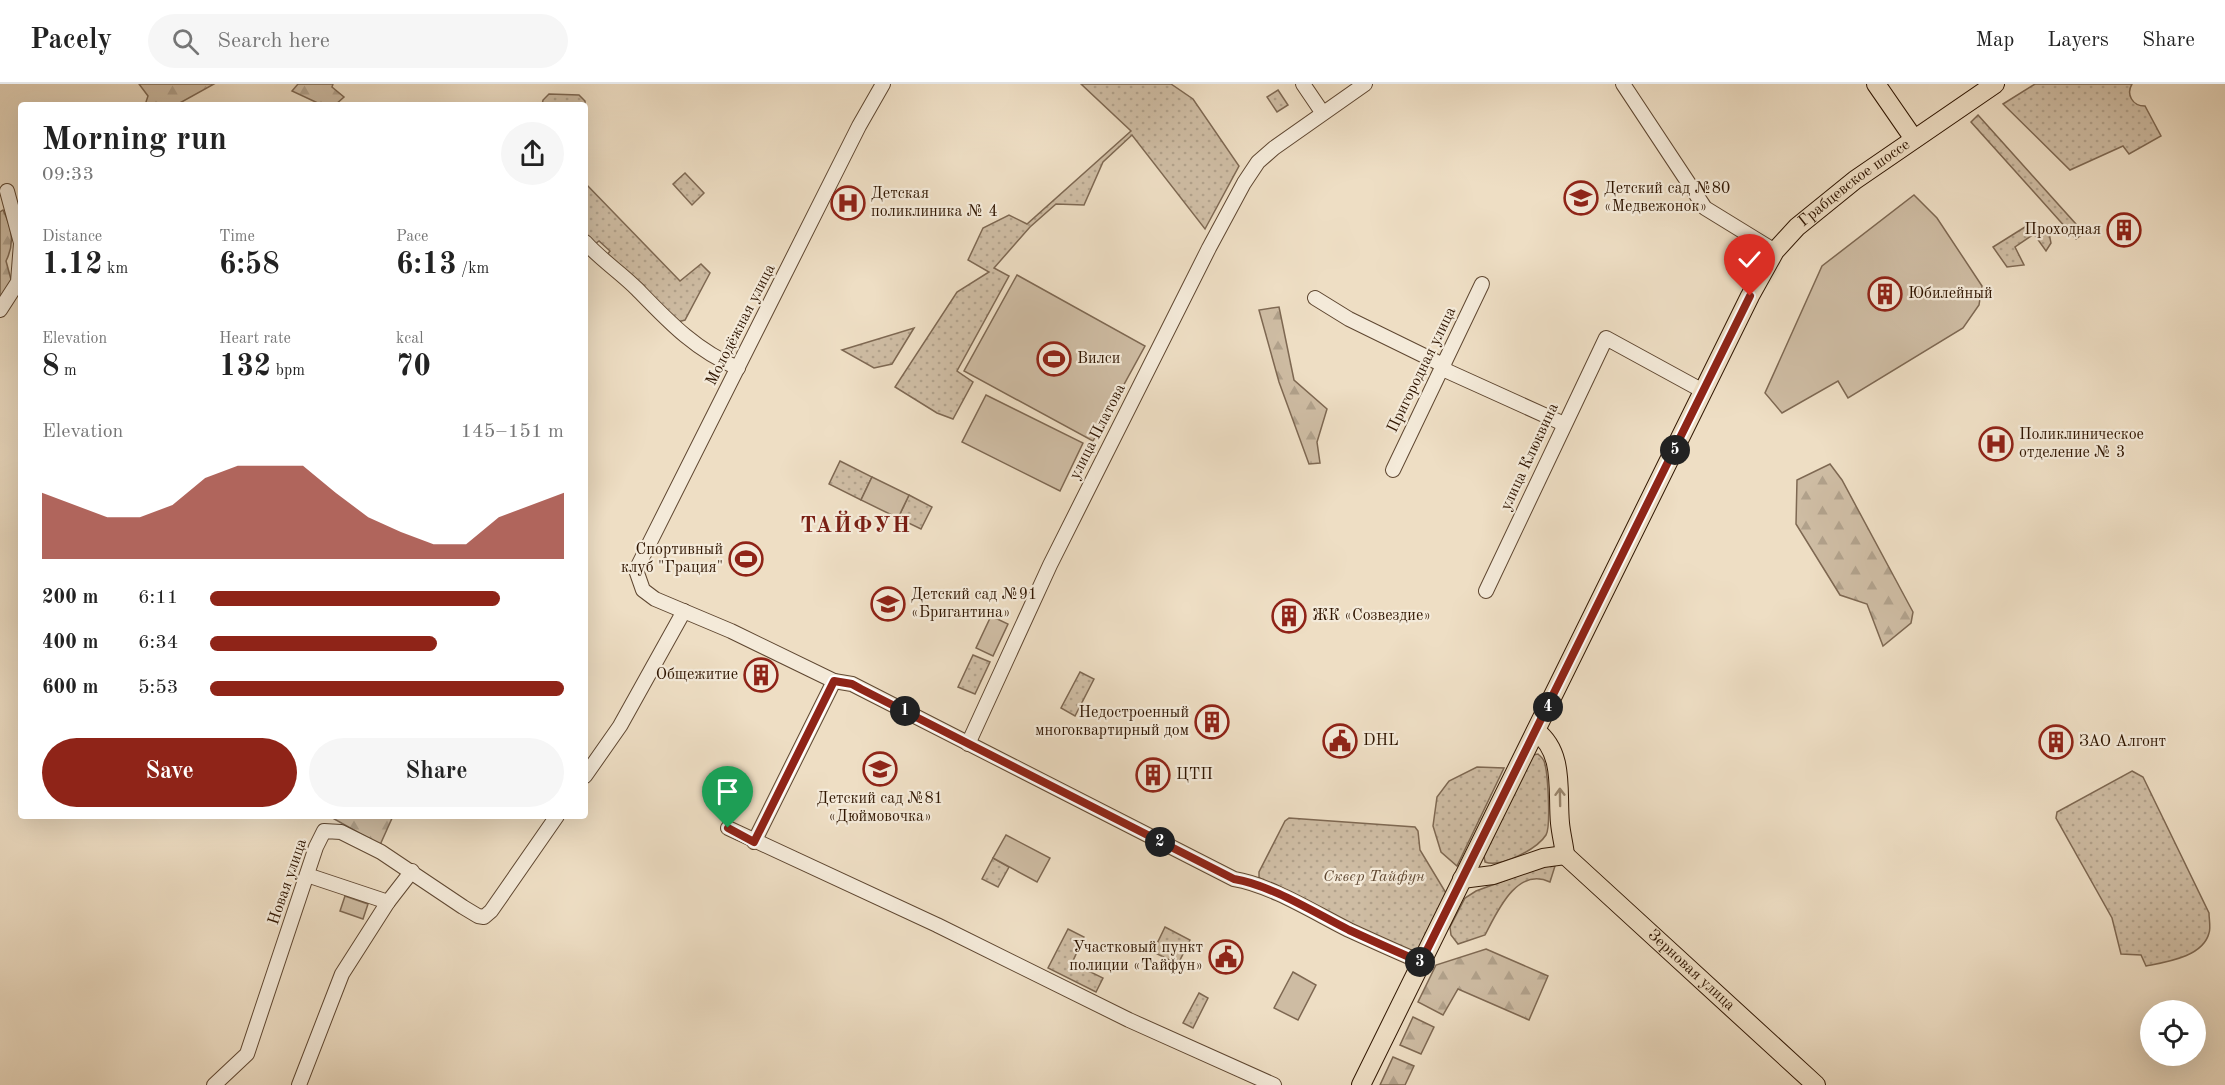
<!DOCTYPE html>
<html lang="en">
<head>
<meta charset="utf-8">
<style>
	:root { --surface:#fff; --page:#f6f6f6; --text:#222; --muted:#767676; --line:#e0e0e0; --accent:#8f2418 }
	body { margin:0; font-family:"Old Standard TT",serif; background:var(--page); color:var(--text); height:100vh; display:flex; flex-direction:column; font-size:22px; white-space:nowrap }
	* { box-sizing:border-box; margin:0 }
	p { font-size:20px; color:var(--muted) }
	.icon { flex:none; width:33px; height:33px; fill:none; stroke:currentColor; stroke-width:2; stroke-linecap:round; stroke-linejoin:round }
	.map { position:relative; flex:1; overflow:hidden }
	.details { position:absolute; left:18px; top:18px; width:570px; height:717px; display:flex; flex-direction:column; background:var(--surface); border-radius:6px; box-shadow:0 6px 24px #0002 }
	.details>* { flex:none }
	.tools { position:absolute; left:2140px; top:916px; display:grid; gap:12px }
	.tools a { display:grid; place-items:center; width:66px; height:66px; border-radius:50%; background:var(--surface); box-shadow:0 6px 24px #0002; font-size:30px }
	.pin { position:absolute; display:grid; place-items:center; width:51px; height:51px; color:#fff; margin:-62px -26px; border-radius:50% 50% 50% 0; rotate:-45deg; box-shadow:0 0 6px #0007 }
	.pin .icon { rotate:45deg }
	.km { position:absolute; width:30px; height:30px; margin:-15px; border-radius:50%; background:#222; color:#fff; font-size:16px; line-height:30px; text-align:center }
	.round { display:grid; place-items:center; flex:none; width:63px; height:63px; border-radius:32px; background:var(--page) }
	.head { display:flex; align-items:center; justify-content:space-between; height:102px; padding:0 24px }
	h1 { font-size:33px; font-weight:700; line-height:45px }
	.stats { display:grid; grid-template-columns:repeat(3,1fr); gap:9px; height:102px; padding:6px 24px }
	.stats div { display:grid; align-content:center }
	.stats b { font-size:30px; font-weight:700 }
	.stats small { font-size:16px; font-weight:400 }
	.stats p { font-size:16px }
	.chart { height:168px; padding:12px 24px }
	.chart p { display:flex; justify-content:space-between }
	.chart svg { width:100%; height:108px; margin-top:6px; fill:var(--accent); opacity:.7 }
	.action { display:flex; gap:12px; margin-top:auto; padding:12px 24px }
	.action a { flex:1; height:69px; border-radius:36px; background:var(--accent); color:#fff; font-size:24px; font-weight:700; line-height:69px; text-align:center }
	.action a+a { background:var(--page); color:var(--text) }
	ul { padding:0 24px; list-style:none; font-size:20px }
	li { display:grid; grid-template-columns:96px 72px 1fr; align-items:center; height:45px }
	li i { height:15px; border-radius:8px; background:var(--accent) }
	header { display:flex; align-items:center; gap:36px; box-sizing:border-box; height:84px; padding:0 30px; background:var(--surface); border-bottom:2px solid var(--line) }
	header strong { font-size:28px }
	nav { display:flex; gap:33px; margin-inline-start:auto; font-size:21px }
	.search { width:420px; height:54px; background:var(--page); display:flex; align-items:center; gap:15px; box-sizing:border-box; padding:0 21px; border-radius:33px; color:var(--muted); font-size:22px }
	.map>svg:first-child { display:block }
	.green { fill:url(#green-dots); stroke:#7e6852; stroke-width:1.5 }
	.forest { fill:url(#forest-firs); stroke:#7e6852; stroke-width:1.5 }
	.pitch { fill:#cebca3; stroke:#7e6852; stroke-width:1.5 }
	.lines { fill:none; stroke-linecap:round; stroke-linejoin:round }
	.minor-casing { stroke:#5f4731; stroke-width:16 }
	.major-casing { stroke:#2f1500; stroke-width:20 }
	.minor { stroke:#f4ead9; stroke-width:14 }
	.major { stroke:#eedec4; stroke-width:18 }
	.oneway { stroke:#98846c }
	.route-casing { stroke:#fff; stroke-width:12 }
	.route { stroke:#8f2418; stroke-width:8 }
	.labels { text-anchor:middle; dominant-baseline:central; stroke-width:4.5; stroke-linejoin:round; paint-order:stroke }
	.street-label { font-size:16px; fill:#2f1500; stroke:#f4ead9 }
	.poi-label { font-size:16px; fill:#2f1500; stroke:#f4ead9; text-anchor:start }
	.park-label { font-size:16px; font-style:italic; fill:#5f4731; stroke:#f4ead9 }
	.district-label { font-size:22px; font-weight:bold; letter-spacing:1.5px; fill:#7a1f14; stroke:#f4ead9 }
</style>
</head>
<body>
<header>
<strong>Pacely</strong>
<div class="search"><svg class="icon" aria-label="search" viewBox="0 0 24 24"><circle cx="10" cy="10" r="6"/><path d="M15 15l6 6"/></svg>Search here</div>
<nav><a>Map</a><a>Layers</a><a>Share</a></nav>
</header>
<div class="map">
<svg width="2225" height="1001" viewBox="0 0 2225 1001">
	<defs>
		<pattern id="green-dots" width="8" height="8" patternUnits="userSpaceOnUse" patternTransform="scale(1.5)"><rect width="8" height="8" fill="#cebca3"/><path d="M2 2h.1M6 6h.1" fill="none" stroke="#b1a18b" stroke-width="1.8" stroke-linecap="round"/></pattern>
		<pattern id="forest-firs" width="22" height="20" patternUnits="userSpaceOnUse" patternTransform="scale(1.5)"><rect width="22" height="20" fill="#cebca3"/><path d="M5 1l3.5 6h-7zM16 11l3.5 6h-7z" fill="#b1a18b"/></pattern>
	</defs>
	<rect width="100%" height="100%" fill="#eedec4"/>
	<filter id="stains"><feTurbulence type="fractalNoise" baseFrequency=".00333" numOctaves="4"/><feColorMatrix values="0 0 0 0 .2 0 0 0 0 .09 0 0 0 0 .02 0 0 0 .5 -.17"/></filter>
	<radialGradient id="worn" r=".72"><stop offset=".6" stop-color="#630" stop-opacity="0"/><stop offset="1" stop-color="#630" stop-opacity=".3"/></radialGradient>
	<g class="green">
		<path d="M1081,0H1171L1193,15L1239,82L1205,145L1132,51L1103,78L1084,121L1056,120L1030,143L994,184L1009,192L957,287L973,298L953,335L937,329L895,303L957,208L989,188L968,176L983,144L1009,131L1027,140L1131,47Z"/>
		<path d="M2035,0H2132C2126,10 2132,22 2145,22L2161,52L2129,70L2123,62L2070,86L2003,20Z"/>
		<path d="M1278,6L1288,21L1277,28L1267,13Z"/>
		<path d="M549,10L579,11L585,17V21H542L543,16Z"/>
		<path d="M1978,31L2084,149L2076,155L1971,38Z"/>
		<path d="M685,89L704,109L692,121L673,100Z"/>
		<path d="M585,99L680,197L701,180L710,189L685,236L678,238L607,171L610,167L599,157L595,160L585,149Z"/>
		<path d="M2033,138L2049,149L2051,159L2046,167L2034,150L2015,163L2024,181L2007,183L1993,163Z"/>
		<path d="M914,244L892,280L874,284L842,266Z"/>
		<path d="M840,377L872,393L861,416L829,400Z"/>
		<path d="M909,411L932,423L921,445L898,434Z"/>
		<path d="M973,571L990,578L975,610L958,603Z"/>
		<path d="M1080,588L1094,595L1075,632L1061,624Z"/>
		<path d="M1538,670C1541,673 1542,673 1544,677C1548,687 1551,743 1546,751C1537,765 1501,784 1485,778L1484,772L1533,671Z"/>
		<path d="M1477,683L1504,684L1457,782L1441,768L1433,742L1437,713L1449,697Z"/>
		<path d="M2132,687L2143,693L2209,829C2209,835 2211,844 2209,849C2203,873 2166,878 2146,882L2141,871L2121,870L2112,834L2056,734L2057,728Z"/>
		<path d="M1289,734L1415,743L1418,747L1420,766L1446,809L1418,866L1412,868L1403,867L1262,797L1259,793V788L1285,737Z"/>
		<path d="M993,774L1009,783L998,803L982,795Z"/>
		<path d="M1544,782H1555L1550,798C1517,782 1497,828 1485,851L1458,860L1451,851L1450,843L1465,814L1476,807Z"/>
		<path d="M1165,843L1190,856L1178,880L1153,868Z"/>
		<path d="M1068,845L1084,853L1072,879L1103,894L1096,908L1048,884Z"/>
		<path d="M1199,909L1208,914L1193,944L1183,939Z"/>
	</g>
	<g class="forest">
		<path d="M139,0H214L178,20L145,21L148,12Z"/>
		<path d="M298,0H333L332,3L344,13L335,21H322L292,7Z"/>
		<path d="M3,126C12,144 15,159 6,177L12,199L0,219V128Z"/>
		<path d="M1279,223L1294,296L1327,325L1317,358L1320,379L1309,380L1279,298L1259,226Z"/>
		<path d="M1830,380L1842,396L1913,528L1911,539L1883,562L1867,520L1840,511L1796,440L1797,396Z"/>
		<path d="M329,732H393L380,761Z"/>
		<path d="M1486,865L1548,892L1529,936L1458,905L1443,931L1418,918L1436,881Z"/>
		<path d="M1413,933L1434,943L1421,970L1400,961Z"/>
		<path d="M1393,973L1414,982L1405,1001H1380Z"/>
	</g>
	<g class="pitch">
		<path d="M1914,111L1937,134L1982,202L1979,221L1963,244L1848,314L1838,297L1782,329L1765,309L1822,182Z"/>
		<path d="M1017,191L1145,262L1093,357L964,287Z"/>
		<path d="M986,311L1083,359L1060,407L962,358Z"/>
		<path d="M872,393L909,411L898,434L861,416Z"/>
		<path d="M991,532L1008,540L993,572L976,564Z"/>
		<path d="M1006,751L1050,774L1037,798L993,774Z"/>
		<path d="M345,812L368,820L363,835L340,827Z"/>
		<path d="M1293,888L1316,901L1298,936L1274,924Z"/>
	</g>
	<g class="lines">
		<defs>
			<g id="minor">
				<path d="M883,0L859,42L636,486L643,506L655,515L731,547L834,597L852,600L1234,795C1271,801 1315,829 1349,846C1373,857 1397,868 1421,878"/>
				<path d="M1303,0L1322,28"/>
				<path d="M1623,0L1705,124L1775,167"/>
				<path d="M585,158C600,175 620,188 637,205C668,237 696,267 738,284"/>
				<path d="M1315,214L1349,235L1443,281L1447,287L1564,340"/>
				<path d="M0,226L18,198L21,159L7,107"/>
				<path d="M1393,386L1482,200"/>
				<path d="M1486,507L1606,254L1703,307"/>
				<path d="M968,660L1050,481L1209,164L1244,99L1258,78L1274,64L1365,0"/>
				<path d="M585,692L620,642L684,527"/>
				<path d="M728,744L937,841L1129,936L1274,1001"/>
				<path d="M754,758L834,597"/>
				<path d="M307,791L388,818"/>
				<path d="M214,1001L247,970L316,763L324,747L341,748L381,768L463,823L478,832L484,833L491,827L557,732"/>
				<path d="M299,1001L342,890L388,818L412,787"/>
			</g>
			<g id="major">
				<path d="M1876,0L1914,55"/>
				<path d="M1536,647C1565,669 1557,707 1560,739C1561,750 1564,761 1565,771"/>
				<path id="s1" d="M1565,771L1816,1001"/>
				<path d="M1462,795L1493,791L1543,774L1565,771"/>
				<path id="s2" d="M1361,1001L1750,212L1775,167L1797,143L1855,96L1995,0"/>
			</g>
		</defs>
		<use href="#minor" class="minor-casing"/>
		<use href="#major" class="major-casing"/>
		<use href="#minor" class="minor"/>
		<use href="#major" class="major"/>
	</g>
	<defs><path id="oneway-shaft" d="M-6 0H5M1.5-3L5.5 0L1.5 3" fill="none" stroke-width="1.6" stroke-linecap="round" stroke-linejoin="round" transform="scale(1.5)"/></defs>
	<use class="oneway" href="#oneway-shaft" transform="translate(1560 713) rotate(-91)"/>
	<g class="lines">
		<defs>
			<path id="route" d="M728,744L754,758L834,597L852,600L861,605L1234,795C1271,801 1315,829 1349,846C1373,857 1397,868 1421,878L1750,212"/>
		</defs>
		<use href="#route" class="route-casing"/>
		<use href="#route" class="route"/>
	</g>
	<defs>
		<symbol id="school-ring" viewBox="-11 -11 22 22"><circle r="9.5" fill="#f4ead9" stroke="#8f2418" stroke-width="1.5"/><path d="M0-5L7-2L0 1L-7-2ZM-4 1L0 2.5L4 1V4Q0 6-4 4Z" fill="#8f2418"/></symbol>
		<symbol id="hospital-ring" viewBox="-11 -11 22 22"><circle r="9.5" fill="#f4ead9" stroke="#8f2418" stroke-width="1.5"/><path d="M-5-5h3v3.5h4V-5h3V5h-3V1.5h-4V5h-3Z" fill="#8f2418"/></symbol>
		<symbol id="building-ring" viewBox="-11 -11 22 22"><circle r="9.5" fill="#f4ead9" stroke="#8f2418" stroke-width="1.5"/><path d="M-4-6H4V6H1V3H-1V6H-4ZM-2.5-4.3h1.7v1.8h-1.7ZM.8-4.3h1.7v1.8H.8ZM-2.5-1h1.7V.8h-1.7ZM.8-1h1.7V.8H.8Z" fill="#8f2418"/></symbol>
		<symbol id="stadium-ring" viewBox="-11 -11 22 22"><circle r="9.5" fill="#f4ead9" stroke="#8f2418" stroke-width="1.5"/><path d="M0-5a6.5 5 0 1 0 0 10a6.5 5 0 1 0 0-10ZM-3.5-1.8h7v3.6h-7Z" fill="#8f2418"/></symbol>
		<symbol id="civic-ring" viewBox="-11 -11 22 22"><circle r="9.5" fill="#f4ead9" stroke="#8f2418" stroke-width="1.5"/><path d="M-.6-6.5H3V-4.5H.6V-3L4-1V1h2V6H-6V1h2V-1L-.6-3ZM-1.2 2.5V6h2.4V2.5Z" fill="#8f2418"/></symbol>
	</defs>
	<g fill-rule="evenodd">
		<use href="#school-ring" x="1562" y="95" width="38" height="38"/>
		<use href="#hospital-ring" x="829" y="100" width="38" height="38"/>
		<use href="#building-ring" x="2105" y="127" width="38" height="38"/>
		<use href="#building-ring" x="1866" y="191" width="38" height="38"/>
		<use href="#stadium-ring" x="1035" y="256" width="38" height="38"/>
		<use href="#hospital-ring" x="1977" y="341" width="38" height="38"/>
		<use href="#stadium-ring" x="727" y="456" width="38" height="38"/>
		<use href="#school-ring" x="869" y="501" width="38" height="38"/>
		<use href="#building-ring" x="1270" y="513" width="38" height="38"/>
		<use href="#building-ring" x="742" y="572" width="38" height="38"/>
		<use href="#building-ring" x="1193" y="619" width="38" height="38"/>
		<use href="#civic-ring" x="1321" y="638" width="38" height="38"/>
		<use href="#building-ring" x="2037" y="639" width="38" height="38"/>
		<use href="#school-ring" x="861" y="666" width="38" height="38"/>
		<use href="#building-ring" x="1134" y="672" width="38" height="38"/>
		<use href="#civic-ring" x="1207" y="854" width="38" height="38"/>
	</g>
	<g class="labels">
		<g class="street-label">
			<text stroke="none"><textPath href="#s2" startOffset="1036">Грабцевское шоссе</textPath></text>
			<text transform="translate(741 241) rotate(-63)">Молодёжная улица</text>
			<text transform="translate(1422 286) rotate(-64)">Пригородная улица</text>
			<text transform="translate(1098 348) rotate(-63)">улица Платова</text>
			<text transform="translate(1530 373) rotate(-65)">улица Клюквина</text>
			<text transform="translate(288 798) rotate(-71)">Новая улица</text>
			<text stroke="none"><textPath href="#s1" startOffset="171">Зерновая улица</textPath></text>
		</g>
		<g class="poi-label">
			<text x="1604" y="105">Детский сад №80<tspan x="1604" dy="18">«Медвежонок»</tspan></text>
			<text x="871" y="110">Детская<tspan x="871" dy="18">поликлиника № 4</tspan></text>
			<text x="2101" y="146" text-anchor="end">Проходная</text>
			<text x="1908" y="210">Юбилейный</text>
			<text x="1077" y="275">Вилси</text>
			<text x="2019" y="351">Поликлиническое<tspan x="2019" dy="18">отделение № 3</tspan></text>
			<text x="723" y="466" text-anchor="end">Спортивный<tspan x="723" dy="18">клуб "Грация"</tspan></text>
			<text x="911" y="511">Детский сад №91<tspan x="911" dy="18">«Бригантина»</tspan></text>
			<text x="1312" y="532">ЖК «Созвездие»</text>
			<text x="738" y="591" text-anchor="end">Общежитие</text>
			<text x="1189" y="629" text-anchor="end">Недостроенный<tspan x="1189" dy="18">многоквартирный дом</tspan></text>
			<text x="1363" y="657">DHL</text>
			<text x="2079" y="658">ЗАО Алгонт</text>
			<text x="1176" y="691">ЦТП</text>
			<text x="880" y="715" text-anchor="middle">Детский сад №81<tspan x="880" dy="18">«Дюймовочка»</tspan></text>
			<text x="1203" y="864" text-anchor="end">Участковый пункт<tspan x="1203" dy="18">полиции «Тайфун»</tspan></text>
		</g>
		<g class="park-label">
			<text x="1374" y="793">Сквер Тайфун</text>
		</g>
		<g class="district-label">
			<text x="856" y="442">ТАЙФУН</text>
		</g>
	</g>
	<rect width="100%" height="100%" filter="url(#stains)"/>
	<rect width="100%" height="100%" fill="url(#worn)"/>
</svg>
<div class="tools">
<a><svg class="icon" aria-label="locate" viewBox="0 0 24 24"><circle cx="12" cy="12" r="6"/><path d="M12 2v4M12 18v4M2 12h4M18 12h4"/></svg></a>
</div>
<div class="pin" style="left:728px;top:744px;background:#1e9e55"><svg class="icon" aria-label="arrive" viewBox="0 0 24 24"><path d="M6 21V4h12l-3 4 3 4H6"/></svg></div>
<div class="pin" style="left:1750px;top:212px;background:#d93025"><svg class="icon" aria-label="check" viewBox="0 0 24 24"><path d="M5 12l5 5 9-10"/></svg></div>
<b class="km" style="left:905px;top:627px">1</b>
<b class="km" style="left:1160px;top:758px">2</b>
<b class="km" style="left:1420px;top:878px">3</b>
<b class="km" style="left:1548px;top:623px">4</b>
<b class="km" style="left:1675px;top:366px">5</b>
<section class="details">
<div class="head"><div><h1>Morning run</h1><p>09:33</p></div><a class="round"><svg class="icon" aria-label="share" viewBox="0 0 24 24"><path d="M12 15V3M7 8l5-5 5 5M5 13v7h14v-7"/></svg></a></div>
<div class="stats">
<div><p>Distance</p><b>1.12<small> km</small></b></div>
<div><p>Time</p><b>6:58</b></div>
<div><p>Pace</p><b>6:13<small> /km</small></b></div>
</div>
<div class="stats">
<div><p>Elevation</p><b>8<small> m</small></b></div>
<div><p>Heart rate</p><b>132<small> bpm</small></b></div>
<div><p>kcal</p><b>70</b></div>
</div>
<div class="chart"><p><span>Elevation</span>145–151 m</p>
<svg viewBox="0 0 160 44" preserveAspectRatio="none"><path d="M0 44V17L10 22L20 27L30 27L40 22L50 11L60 6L70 6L80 6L90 17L100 27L110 33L120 38L130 38L140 27L150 22L160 17V44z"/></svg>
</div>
<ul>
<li><b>200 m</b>6:11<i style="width:82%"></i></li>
<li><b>400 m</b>6:34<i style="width:64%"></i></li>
<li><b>600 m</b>5:53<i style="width:100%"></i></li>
</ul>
<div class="action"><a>Save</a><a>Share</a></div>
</section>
</div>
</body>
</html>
